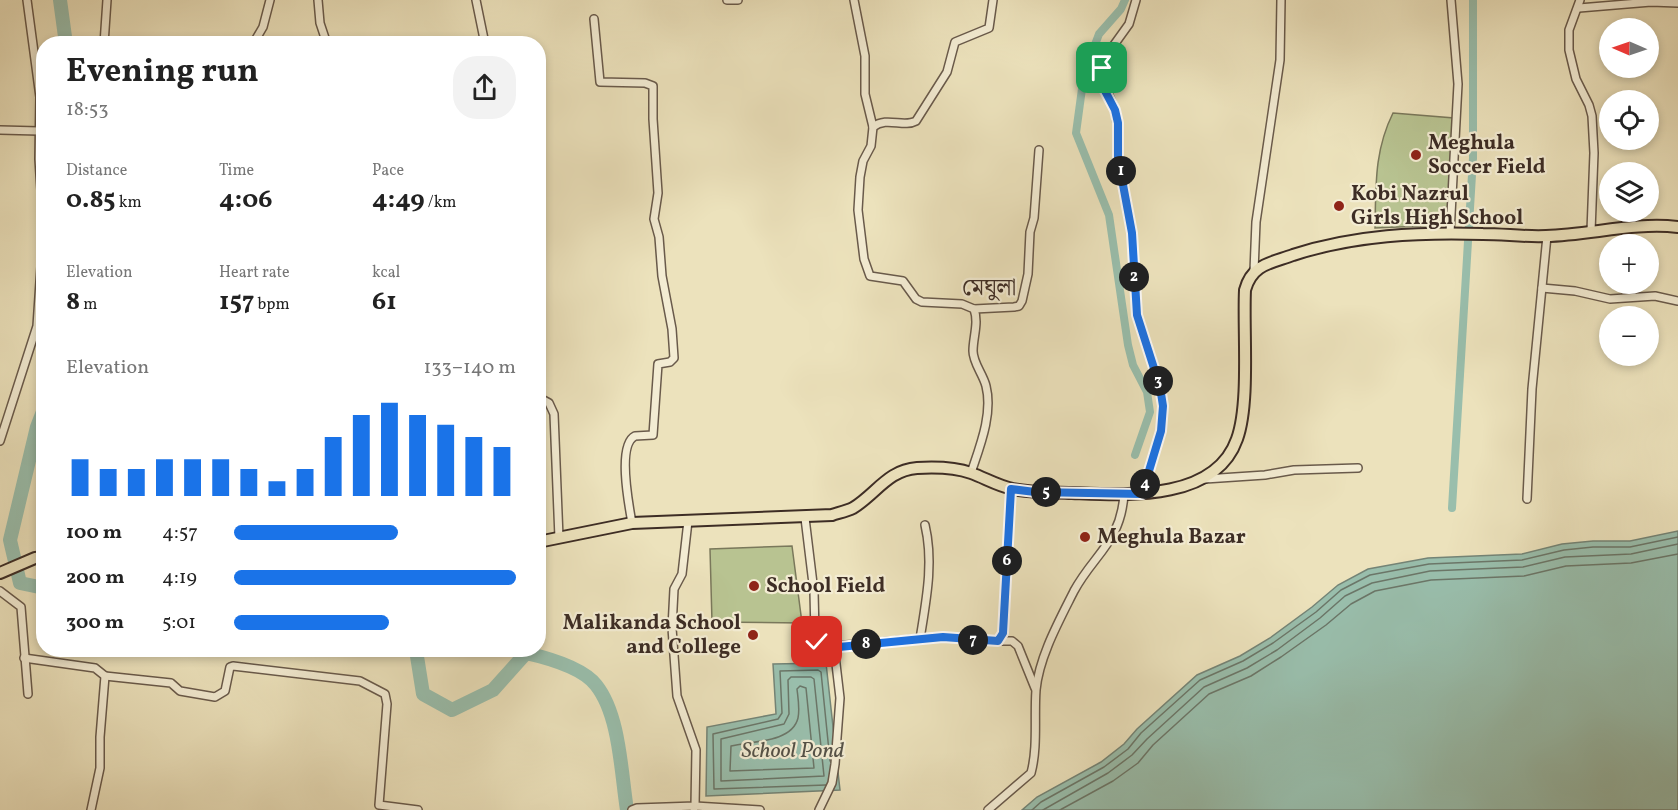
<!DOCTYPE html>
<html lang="en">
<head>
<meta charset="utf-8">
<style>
	:root { --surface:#fff; --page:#f2f2f2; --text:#222; --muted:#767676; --accent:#1a73e8 }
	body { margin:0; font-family:Vollkorn,"Noto Serif Bengali",serif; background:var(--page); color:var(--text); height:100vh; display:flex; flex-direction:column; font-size:22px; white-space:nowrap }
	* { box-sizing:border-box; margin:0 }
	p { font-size:20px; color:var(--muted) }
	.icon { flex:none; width:33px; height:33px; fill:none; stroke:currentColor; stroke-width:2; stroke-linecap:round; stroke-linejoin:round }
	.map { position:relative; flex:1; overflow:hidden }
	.side { position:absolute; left:36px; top:36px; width:510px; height:621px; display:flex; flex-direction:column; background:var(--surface); border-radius:24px; box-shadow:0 3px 9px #0003 }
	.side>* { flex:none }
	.needle { width:39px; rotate:272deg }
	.controls { position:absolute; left:1599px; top:18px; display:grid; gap:12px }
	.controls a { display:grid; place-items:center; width:60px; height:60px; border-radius:50%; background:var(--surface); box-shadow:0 3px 9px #0003; font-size:30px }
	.pin { position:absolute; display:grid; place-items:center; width:51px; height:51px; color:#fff; margin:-26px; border-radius:12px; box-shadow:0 3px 9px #0006 }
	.km { position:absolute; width:30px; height:30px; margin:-15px; border-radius:50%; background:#222; color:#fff; font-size:16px; line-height:30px; text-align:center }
	.round { display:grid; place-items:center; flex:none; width:63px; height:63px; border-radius:24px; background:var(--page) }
	.headline { display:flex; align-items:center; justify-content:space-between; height:102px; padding:0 30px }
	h1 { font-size:33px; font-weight:700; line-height:45px }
	.figures { display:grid; grid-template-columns:repeat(3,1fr); gap:9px; height:102px; padding:6px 30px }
	.figures div { display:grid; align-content:center }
	.figures b { font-size:26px; font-weight:700 }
	.figures small { font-size:16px; font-weight:400 }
	.figures p { font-size:16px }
	.chart { height:168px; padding:12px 30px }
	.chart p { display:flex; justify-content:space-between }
	.chart svg { width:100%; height:108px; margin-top:6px; stroke:var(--accent); stroke-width:6 }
	ul { padding:0 30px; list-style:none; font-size:20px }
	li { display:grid; grid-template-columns:96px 72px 1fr; align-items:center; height:45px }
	li i { height:15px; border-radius:8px; background:var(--accent) }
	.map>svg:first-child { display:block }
	.green { fill:#b8c391; stroke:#7a785b; stroke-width:1.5 }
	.water { fill:#99beac; stroke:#748476; stroke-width:1.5 }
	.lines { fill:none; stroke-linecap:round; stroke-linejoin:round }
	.shore { stroke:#6b7668; stroke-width:1.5 }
	.canal { stroke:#99beac; stroke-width:8 }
	.river { stroke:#99beac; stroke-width:14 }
	.street-casing { stroke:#695a4b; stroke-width:10 }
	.primary-casing { stroke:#3d2d25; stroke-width:14 }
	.street { stroke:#f3ecd3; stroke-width:7 }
	.primary { stroke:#ece2bc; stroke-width:10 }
	.route-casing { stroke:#fff; stroke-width:12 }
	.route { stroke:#1a73e8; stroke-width:8 }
	.poi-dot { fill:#8f2418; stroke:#f3ecd3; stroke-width:2 }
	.labels { text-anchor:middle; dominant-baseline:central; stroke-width:4.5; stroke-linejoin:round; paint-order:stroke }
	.poi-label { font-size:21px; font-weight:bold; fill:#3d2d25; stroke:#f3ecd3; text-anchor:start }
	.water-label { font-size:22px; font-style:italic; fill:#545147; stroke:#f3ecd3 }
	.quarter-label { font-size:24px; fill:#3d2d25; stroke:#f3ecd3 }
</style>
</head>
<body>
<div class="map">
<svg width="1678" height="810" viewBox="0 0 1678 810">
	<rect width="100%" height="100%" fill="#ece2bc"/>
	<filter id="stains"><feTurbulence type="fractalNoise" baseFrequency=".00333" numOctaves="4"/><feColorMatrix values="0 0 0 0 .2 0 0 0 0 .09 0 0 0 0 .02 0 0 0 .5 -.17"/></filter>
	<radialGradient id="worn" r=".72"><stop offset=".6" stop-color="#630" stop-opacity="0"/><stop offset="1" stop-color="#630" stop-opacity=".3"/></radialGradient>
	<g class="green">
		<path d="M1393,113L1454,118L1447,225L1375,228C1376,187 1374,151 1393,113Z"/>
		<path d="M792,546L802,623L712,622L710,549Z"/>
	</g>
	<g class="water">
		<path d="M1678,531V810H1022L1037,797L1101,762L1124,744L1137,729L1197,675L1240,656L1270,638L1312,607L1338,585L1368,569L1428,558L1522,554L1562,544L1593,541H1630Z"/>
		<path d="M826,663L840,790L706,796L707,727L776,714L773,664Z"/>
	</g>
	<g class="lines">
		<g class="shore">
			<path d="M791,677H811L814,679L824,776L721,781V739L784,724L789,714L788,680Z"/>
			<path d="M800,686L806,688L814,768L730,771L731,746C751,741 792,743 798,718C800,709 798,698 797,689Z"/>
			<path d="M826,785L714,789L713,734L778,719L782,713L780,671L818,670L821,672L830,761"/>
			<path d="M1032,810L1041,802L1104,767L1128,749L1141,733L1200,680L1243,661L1273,643L1316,612L1341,590L1370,575L1429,564L1522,560L1564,550L1593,547H1630L1678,537"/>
			<path d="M1043,810L1108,773L1132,755L1147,739L1204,687L1247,668L1277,650L1320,618L1345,596L1372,583L1430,571L1523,567L1565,557L1631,554L1678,544"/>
			<path d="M1060,810L1113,781L1138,763L1153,745L1209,694L1251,676L1281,657L1326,625L1351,604L1375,591L1431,580L1524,576L1566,566L1631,563L1678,554"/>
		</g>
		<g class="canal">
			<path d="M1125,0L1121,9L1099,34L1084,74L1076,133L1109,215L1128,345L1133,365L1147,392L1150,412L1135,455"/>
			<path d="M1452,508L1473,158V0"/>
		</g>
		<g class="river">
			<path d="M60,0L66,44"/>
			<path d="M44,409L37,427L10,540L20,583L44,588"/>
			<path d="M416,650L423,694L452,710L493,690L526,653C548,658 582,667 596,685C620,715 621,773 627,810"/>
		</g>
		<defs>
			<g id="street">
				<path d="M318,0L320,23L327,44"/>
				<path d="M476,0L485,44"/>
				<path d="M727,0H738"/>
				<path d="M854,0L865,56V94L873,127L871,146L863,161L860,177L858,210L864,259L870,276L903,281L916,299L922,302L962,304L974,309C979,323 973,337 973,351C973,363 983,374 986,386C993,414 980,446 971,473"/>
				<path d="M1136,0L1129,24L1106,56L1102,79L1115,110L1117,123L1118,158L1132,233L1137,315L1160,387L1163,406L1161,431L1142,494"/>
				<path d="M1580,0L1569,30V50L1576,79L1589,105L1592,116L1594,153L1591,231"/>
				<path d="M1579,8L1651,2L1678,3"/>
				<path d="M594,19L600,82L645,83L653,86V119L658,193L654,219L659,237L662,276L672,329L674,358L670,362L658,364L653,435L635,436C617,445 629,506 632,523"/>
				<path d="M104,44L107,0"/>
				<path d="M253,44L263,27L270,0"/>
				<path d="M873,127C887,116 903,128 916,121L947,72L955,42L989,28L993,0"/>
				<path d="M0,130L39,131"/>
				<path d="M1450,233L1458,84L1451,0"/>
				<path d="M1254,271L1256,222L1280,60L1281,0"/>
				<path d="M1542,288L1575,291L1610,299L1655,296L1678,301"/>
				<path d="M974,309L1014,307L1019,306L1022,301L1028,274L1030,232L1034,218L1039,150"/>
				<path d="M538,397L549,403L554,414L559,538"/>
				<path d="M0,441L37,326L41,267L43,221L39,159L40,97L27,0"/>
				<path d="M1205,479L1265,475L1294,470L1358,468"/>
				<path d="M1527,499L1532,389L1547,236"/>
				<path d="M805,518L814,592L815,634L817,643L822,647L943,637L998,641L1003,633L1011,489"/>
				<path d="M0,591L21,607L28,694"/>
				<path d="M920,639C926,601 934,563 925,525"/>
				<path d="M998,641H1012L1018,646L1035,688"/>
				<path d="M24,658L95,668L105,676L100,737V768L91,810"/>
				<path d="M105,676L171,683L180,691L215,697L225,691L230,667L233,666L360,681L385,694L387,704L379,805L418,810"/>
				<path d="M694,808L695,806L760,810"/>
				<path d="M632,810L637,808L695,806L696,750L677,696L672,628L674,589L682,574L688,521"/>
				<path d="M819,810L832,783L835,764L840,698L834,647"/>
				<path d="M988,810L1031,773C1038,747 1034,717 1036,690C1039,657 1059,621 1074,591C1094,554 1121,542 1124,494"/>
			</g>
			<g id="primary">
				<path d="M538,542L632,523L832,515C838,513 847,511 853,508C876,494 888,470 917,468C934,467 954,467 971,473C985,478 998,486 1013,489C1032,493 1052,492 1072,493C1124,495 1215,502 1237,439C1250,403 1243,331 1245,290C1252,264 1271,263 1293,255C1354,235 1419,232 1483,234C1504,234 1525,237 1546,236C1590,235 1634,222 1678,227"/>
				<path d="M0,573L35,558L44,557"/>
			</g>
		</defs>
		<use href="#street" class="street-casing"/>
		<use href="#primary" class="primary-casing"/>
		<use href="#street" class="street"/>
		<use href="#primary" class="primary"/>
	</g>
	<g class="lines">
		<defs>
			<path id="route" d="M817,642L822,647H839L943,637L998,641L1003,633L1011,489L1035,492L1142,494L1161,431L1163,406L1160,387L1137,315L1132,233L1118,158V123L1115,110L1104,89L1102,68"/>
		</defs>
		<use href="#route" class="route-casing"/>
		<use href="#route" class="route"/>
	</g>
	<g class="poi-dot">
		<circle cx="1416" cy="155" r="6"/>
		<circle cx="1339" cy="206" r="6"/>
		<circle cx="1085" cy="537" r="6"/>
		<circle cx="754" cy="586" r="6"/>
		<circle cx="753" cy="635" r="6"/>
	</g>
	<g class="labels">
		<g class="poi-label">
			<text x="1428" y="143">Meghula<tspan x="1428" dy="24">Soccer Field</tspan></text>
			<text x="1351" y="194">Kobi Nazrul<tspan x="1351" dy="24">Girls High School</tspan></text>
			<text x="1097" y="537">Meghula Bazar</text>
			<text x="766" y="586">School Field</text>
			<text x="741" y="623" text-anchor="end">Malikanda School<tspan x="741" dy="24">and College</tspan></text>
		</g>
		<g class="water-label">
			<text x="793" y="751">School Pond</text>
		</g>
		<g class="quarter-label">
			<text x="989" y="289">মেঘুলা</text>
		</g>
	</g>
	<rect width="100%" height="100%" filter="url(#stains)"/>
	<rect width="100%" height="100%" fill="url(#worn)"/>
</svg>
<div class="controls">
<a><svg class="needle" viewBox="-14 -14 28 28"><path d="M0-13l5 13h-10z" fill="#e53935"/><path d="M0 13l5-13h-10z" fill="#767676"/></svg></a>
<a><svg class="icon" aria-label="locate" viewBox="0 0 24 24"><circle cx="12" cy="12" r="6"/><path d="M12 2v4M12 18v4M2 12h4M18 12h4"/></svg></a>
<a><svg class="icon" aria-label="layers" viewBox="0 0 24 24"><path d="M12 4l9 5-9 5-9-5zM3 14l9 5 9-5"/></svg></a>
<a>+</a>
<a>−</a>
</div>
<div class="pin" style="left:1102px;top:68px;background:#1e9e55"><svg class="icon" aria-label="arrive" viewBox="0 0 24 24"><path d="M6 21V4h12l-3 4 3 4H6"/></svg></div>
<div class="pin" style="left:817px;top:642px;background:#d93025"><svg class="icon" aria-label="check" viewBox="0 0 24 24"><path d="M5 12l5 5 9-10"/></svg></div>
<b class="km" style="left:1121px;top:171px">1</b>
<b class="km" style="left:1134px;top:277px">2</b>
<b class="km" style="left:1158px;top:381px">3</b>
<b class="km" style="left:1145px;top:484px">4</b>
<b class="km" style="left:1046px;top:492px">5</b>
<b class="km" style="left:1007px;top:561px">6</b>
<b class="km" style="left:973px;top:640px">7</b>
<b class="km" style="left:866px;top:644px">8</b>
<section class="side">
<div class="headline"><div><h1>Evening run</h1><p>18:53</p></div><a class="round"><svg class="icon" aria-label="share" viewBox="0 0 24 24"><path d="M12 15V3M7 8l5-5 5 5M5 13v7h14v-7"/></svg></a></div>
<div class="figures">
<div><p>Distance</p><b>0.85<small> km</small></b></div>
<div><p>Time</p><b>4:06</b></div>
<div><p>Pace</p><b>4:49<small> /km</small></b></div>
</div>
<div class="figures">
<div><p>Elevation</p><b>8<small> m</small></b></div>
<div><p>Heart rate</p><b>157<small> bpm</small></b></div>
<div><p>kcal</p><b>61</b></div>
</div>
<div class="chart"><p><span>Elevation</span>133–140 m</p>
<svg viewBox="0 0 160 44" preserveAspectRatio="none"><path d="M5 44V29M15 44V33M25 44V33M35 44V29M45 44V29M55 44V29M65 44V33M75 44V38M85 44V33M95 44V20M105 44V11M115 44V6M125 44V11M135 44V15M145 44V20M155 44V24"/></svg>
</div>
<ul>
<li><b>100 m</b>4:57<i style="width:58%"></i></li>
<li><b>200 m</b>4:19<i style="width:100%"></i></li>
<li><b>300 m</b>5:01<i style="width:55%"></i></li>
</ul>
</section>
</div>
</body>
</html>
